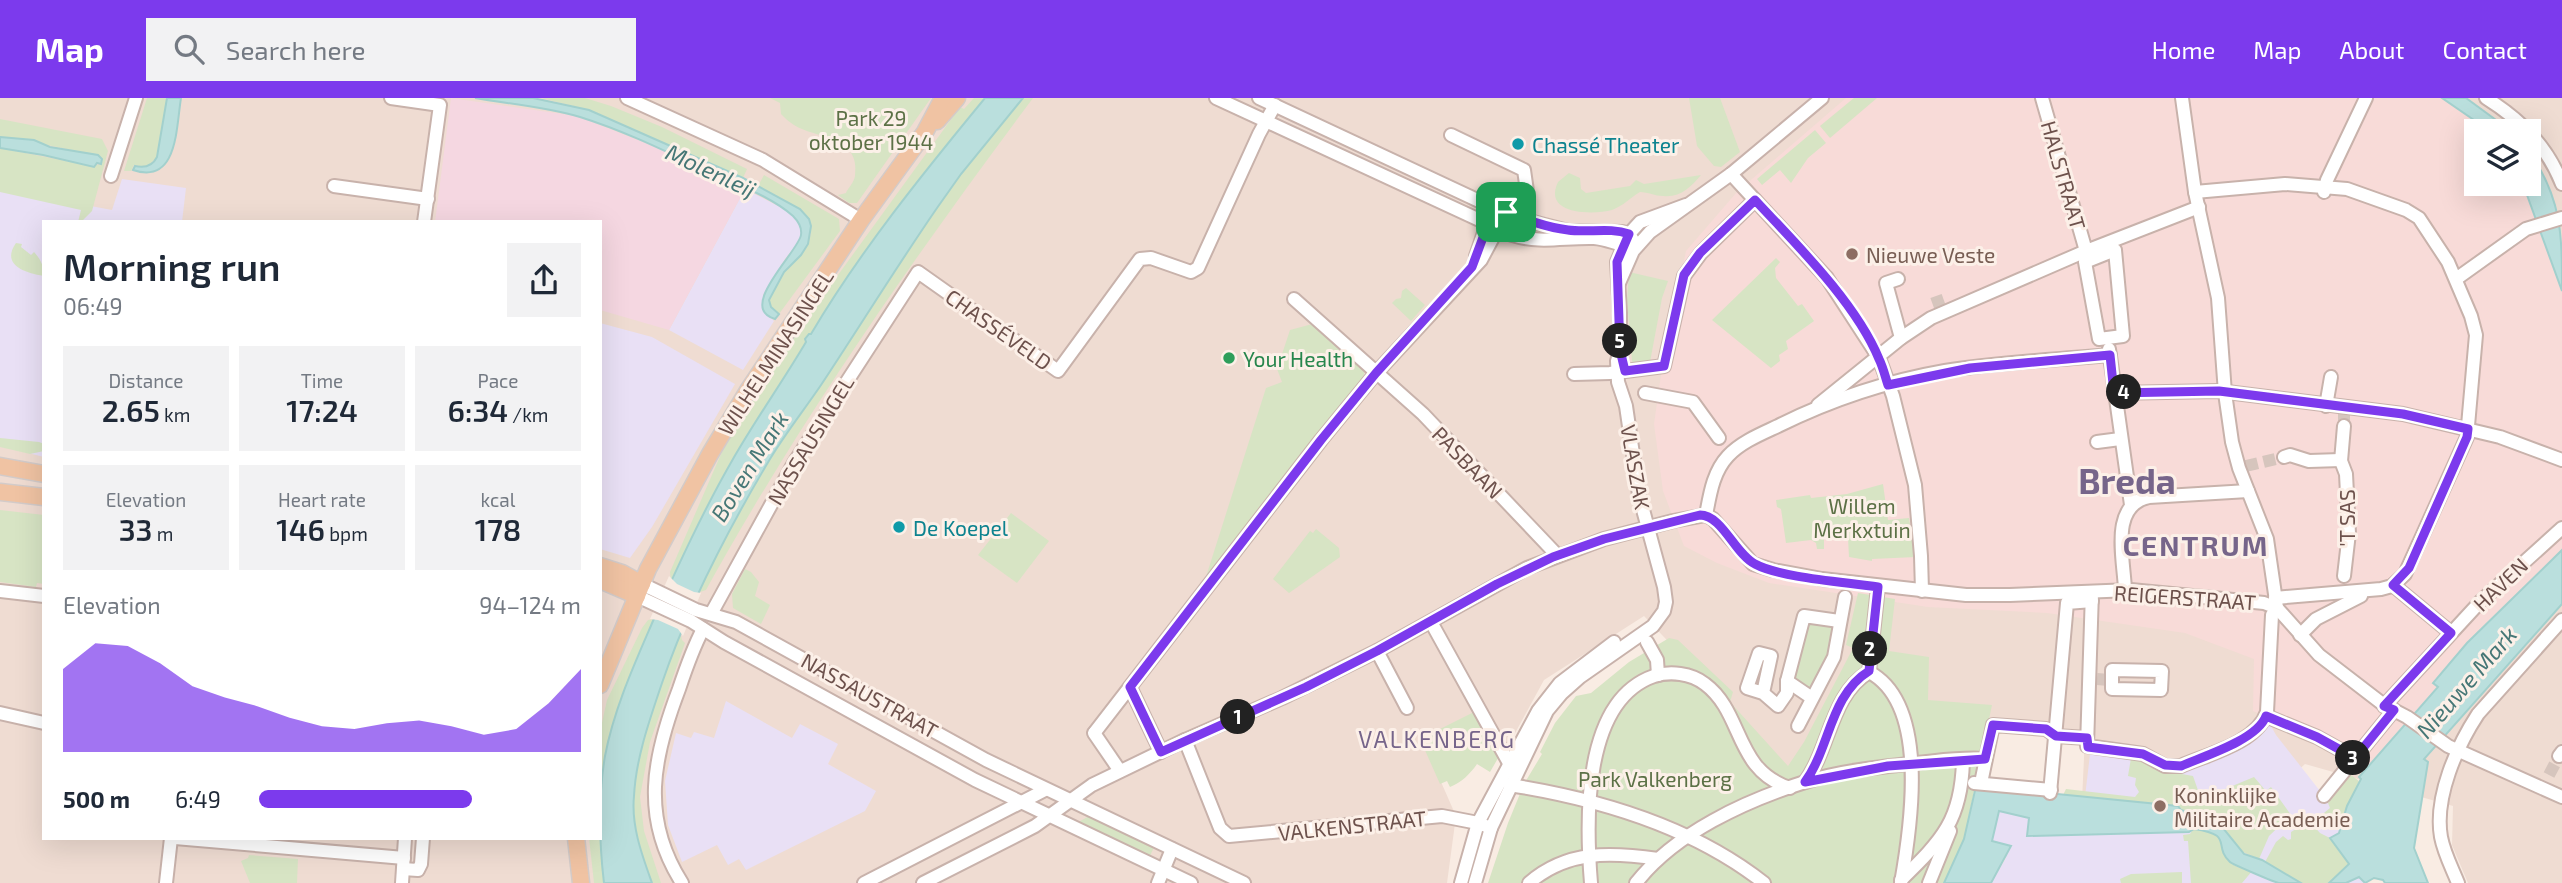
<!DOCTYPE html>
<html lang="en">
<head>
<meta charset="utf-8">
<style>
	:root { --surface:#fff; --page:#f2f2f3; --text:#1f2937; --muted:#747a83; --accent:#7c3aed }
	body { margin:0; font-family:"Exo 2",sans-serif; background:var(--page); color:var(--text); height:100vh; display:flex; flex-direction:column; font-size:26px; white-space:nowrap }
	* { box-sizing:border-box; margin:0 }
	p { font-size:23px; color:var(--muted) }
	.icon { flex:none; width:38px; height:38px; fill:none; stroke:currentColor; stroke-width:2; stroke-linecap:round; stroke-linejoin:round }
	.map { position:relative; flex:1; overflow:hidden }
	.side { position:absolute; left:42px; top:122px; width:560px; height:620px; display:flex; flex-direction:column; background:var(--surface); border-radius:0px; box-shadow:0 7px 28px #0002 }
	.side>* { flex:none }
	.controls { position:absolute; left:2464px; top:21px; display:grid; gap:14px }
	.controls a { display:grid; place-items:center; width:77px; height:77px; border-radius:0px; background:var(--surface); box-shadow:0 7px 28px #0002; font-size:35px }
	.pin { position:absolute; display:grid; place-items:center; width:60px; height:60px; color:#fff; margin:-30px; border-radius:14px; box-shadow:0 4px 10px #0006 }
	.km { position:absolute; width:35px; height:35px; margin:-18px; border-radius:50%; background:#222; color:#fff; font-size:19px; line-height:35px; text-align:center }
	.round { display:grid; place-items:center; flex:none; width:74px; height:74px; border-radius:0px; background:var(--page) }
	.headline { display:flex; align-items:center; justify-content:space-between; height:119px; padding:0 21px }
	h1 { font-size:38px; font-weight:600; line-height:52px }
	.metrics { display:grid; grid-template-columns:repeat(3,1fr); gap:10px; height:119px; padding:7px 21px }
	.metrics div { display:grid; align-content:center; border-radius:0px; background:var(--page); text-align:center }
	.metrics b { font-size:30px; font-weight:600 }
	.metrics small { font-size:19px; font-weight:400 }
	.metrics p { font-size:19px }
	.chart { height:196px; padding:14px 21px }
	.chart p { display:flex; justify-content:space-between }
	.chart svg { width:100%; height:126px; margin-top:7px; fill:var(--accent); opacity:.7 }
	ul { padding:0 21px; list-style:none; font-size:23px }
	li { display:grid; grid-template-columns:112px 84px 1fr; align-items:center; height:52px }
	li i { height:18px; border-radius:9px; background:var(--accent) }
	header { display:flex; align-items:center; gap:42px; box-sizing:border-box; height:98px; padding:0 35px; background:var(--accent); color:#fff }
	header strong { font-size:33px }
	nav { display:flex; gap:38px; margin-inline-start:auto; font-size:24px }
	.search { width:490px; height:63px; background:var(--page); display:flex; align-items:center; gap:18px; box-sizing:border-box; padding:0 24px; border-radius:0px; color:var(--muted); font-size:26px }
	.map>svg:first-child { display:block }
	.residential { fill:#efdcd2; fill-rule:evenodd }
	.commercial { fill:#f8dbd8 }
	.education { fill:#e9e0f5 }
	.medical { fill:#f5d7e1 }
	.green { fill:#d7e4c4 }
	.water { fill:#badfdd; stroke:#a2d0cd; stroke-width:2 }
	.pier { fill:#f9ece3 }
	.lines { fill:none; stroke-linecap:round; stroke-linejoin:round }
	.minor-tunnel { stroke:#d6c5bd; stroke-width:12; stroke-dasharray:12 6; stroke-linecap:butt }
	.minor-casing { stroke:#c8b2ab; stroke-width:16 }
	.major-casing { stroke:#d3cbc9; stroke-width:19 }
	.minor { stroke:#fff; stroke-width:12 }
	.major { stroke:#f0c3a3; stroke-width:16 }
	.route-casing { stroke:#fff; stroke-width:14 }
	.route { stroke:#7c3aed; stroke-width:9 }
	.culture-dot { fill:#0f9aa8; stroke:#fcf0e8; stroke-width:2.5 }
	.education-dot { fill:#8d6e63; stroke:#fcf0e8; stroke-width:2.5 }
	.leisure-dot { fill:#2e9e5b; stroke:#fcf0e8; stroke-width:2.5 }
	.labels { text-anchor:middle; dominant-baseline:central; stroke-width:6; stroke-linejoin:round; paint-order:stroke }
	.park-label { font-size:21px; fill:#5c7146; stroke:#fcf0e8 }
	.culture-label { font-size:21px; fill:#0d838f; stroke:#fcf0e8; text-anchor:start }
	.street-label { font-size:21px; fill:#6d514c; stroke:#fcf0e8 }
	.education-label { font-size:21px; fill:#785e54; stroke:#fcf0e8; text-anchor:start }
	.leisure-label { font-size:21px; fill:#27864d; stroke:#fcf0e8; text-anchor:start }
	.water-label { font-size:23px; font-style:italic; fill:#467776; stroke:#fcf0e8 }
	.neighbourhood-label { font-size:23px; letter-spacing:2px; fill:#76658a; stroke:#fcf0e8 }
	.district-label { font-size:28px; font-weight:bold; letter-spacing:2px; fill:#76658a; stroke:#fcf0e8 }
	.town-label { font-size:35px; font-weight:bold; fill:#76658a; stroke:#fcf0e8 }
</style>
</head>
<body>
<header>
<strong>Map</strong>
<div class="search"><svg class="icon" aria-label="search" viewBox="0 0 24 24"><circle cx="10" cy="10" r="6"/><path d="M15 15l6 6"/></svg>Search here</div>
<nav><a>Home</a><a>Map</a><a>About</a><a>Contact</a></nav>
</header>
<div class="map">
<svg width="2562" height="785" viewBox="0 0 2562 785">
	<rect width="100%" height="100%" fill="#f9ece3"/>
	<path class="residential" d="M0,0H2562V785H2468L2452,747L2453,708L2305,666L2265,703L2082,702L2085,639L1923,625L1855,559L1792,674L1644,518L1544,582L1502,659L1423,643L1456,718L1447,785H0ZM2476,33H2529V86H2476ZM44,124H600V740H44Z"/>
	<path class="commercial" d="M1846,0H2442L2490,33H2476V86H2523L2562,193V452L2467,545L2434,585L2438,589L2367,670L2317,639L2253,613L2254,561L2185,535L2047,515L1928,509L1769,485L1717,465L1684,448L1663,393L1654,326L1661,277L1686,153L1737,94Z"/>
	<g class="education">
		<path d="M122,81L186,90L182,124H44V359L0,348V91L112,112Z"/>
		<path d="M745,91L784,111L796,120L802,135L800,142L785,161L763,197L771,220L774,223L743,272L669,232Z"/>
		<path d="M600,225L652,239L735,286L652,429L630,460L600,451Z"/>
		<path d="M726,603L792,640L800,626L838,646L828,666L876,693L865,713L746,772L739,761L728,767L717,747L682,764L668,727L665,683L676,635L691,640L694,634L714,640Z"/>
		<path d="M2270,626L2276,637L2324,698L2340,726L2339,736L2349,766L2344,771L2359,779L2365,785H1991L2006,760L1992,743L1976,688L2085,699L2090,656L2142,661L2165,673L2179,674L2239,650Z"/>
	</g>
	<path class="medical" d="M451,0L577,18L671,55L745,91L669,232L600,212V124H435Z"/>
	<g class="green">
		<path d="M147,0H167L157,59L147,69L134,67L131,73H124Z"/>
		<path d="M541,0H585L611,8L662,29L747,71L743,80L589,12Z"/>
		<path d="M770,0H931L857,105H849L838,97L846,95C847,91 854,85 855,78C861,37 816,41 794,27C789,24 785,20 781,16L780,5Z"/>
		<path d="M974,0H985C924,74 859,153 811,236L805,241L806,243L701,419L671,482L670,474L721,356L777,261L960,9L964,11Z"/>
		<path d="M1023,0H1033C915,158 801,320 706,492L697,495L726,437L771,360L937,110L961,76Z"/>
		<path d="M1689,0H1720L1740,54L1721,69L1714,68L1697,48Z"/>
		<path d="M1854,0H1877L1830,40L1820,28Z"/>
		<path d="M0,21L102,41L108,53L92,113L81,124H78L81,112L0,94V50L76,65L97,67L101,66L102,61L99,58C66,51 34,43 0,39Z"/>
		<path d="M1815,32L1826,45L1808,60L1791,85L1780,72L1762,87L1757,81Z"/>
		<path d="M1569,75L1580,80L1581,91L1586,95L1630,88L1636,82L1644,86L1701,77C1691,89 1680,100 1663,98C1655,98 1648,94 1640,94C1630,100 1623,108 1612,112C1593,117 1542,117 1558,84Z"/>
		<path d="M764,77L839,121L840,133L779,216L771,209L769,202L784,174L801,157L811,136L800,111L758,88Z"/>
		<path d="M16,145L22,146L21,149L31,157L34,154C41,162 44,168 44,178C27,175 0,168 16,145Z"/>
		<path d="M1776,160L1780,164L1775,170L1776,180L1798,208L1802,206L1814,223L1786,243L1788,251L1779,257L1780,263L1771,270L1712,222Z"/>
		<path d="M1629,174L1668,183L1662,200L1650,264L1634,266L1632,263L1627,202Z"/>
		<path d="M1406,190L1425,207L1411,223L1392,205L1396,201L1401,200L1402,193Z"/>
		<path d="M1316,225L1363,269L1365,281L1204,485L1266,290L1282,284L1277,271L1290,232Z"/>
		<path d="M0,340L39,344L44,346V353L30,356L0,349Z"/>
		<path d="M1883,386L1888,422L1909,420L1916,459L1872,461V463L1849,459L1848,440L1824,441V451H1817L1816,445L1811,442L1786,445L1781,411L1777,409L1776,402L1810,397L1811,400L1847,396Z"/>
		<path d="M0,412L44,417V486L37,485L36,489L0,484Z"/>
		<path d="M1011,415L1049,443L1017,485L978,457Z"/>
		<path d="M1316,431L1339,450L1340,459L1289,495L1273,481L1310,433L1313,435Z"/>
		<path d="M745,471L751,474L759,484L755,498L770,507L761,526L733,510L732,496Z"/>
		<path d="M1858,495L1895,501L1889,553L1929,559L1928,602L1992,607L1964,741L1944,785H1488L1508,725L1524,686L1542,656L1540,654L1555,625L1576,598L1591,595L1629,564L1669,540L1678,542L1733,594L1730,604L1788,668L1804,644L1851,554L1853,550L1846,547Z"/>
		<path d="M654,521C635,565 614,611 605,659C602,679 601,699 600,719V634L607,602L642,530L648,522Z"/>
		<path d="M1806,522L1837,527L1833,559L1813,596L1790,582Z"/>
		<path d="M680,533L682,542L685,545L650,644L640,699L644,733L661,785H652C642,758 633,730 633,701C634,646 662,584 680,533Z"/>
		<path d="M1476,613L1501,655L1490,674L1477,666C1470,676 1462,684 1450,689L1447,683L1440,686L1420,641Z"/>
		<path d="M2131,660L2142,661L2165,673L2193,678L2201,701L2254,679L2266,693L2271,689L2291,717L2269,738L2259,761L2240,753L2219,725L2181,712L2178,708L2063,697L2066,691L2135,699L2139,694L2135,687L2136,680L2128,678Z"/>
		<path d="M2351,677L2359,683L2341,726L2333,718H2324L2318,727L2316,728L2313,724L2330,710L2328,705Z"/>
		<path d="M1091,717L1155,747L1148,762L1073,727Z"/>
		<path d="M2309,723L2320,735L2330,740L2349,766L2329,785H2301L2265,764L2276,744L2283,738L2288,742L2291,741V734Z"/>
		<path d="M2193,731C2234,735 2212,749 2231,765C2237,770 2246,771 2253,772L2242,785H2191L2188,743H2184L2183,737L2190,736Z"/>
		<path d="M589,740H600L604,785H594Z"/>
		<path d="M249,757L298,761L297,785H250L241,763L248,760Z"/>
		<path d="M2182,774V785H2121L2120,781L2131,776Z"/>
	</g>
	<g class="water">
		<path d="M167,0H181C176,30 178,87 133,72L135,68C144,70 152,69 157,59Z"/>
		<path d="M475,0H533L589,12L743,80L800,111L809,121L811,128L808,146L801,157L784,174L769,202L771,209L779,216L775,221C736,210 799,153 801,137C802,130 798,123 793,118C773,100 743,89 718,78C673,57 628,34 580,19C547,9 510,6 475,0Z"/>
		<path d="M985,0H1023L961,76L937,110C897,168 860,228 821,287C804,312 785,336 770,361C727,433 689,506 662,585C650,621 636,659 634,698C631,728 642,757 652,785H604C599,743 598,700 605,658C614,611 634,567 653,523C678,468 703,413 733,361C756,321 783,283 806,244L805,241L809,236H811C860,153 924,74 985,0Z"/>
		<path d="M2442,0H2466L2511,33H2490Z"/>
		<path d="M0,39L34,42L50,49L98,57L102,61L101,66L97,65L94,69L43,57L0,50Z"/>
		<path d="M2529,53C2562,101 2562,136 2562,193L2523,86H2529Z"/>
		<path d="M2562,452V506L2424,661L2428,664L2414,750L2428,785H2385L2383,782L2374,780L2365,785L2359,779L2346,785H2329L2349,766L2330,740L2339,735L2347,708L2361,681L2359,679L2438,589L2433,585L2467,545Z"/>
		<path d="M1976,688L2178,708L2181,712L2219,725L2244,756L2262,762L2301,785C2294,785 2287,785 2279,785C2276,785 2232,766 2230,764C2212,747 2235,737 2194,731L2189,734L2027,738L2029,720L1999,713L1992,743L2011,748L1991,785H1944L1964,741Z"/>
	</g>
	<path class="pier" d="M669,478L677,486L694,494L701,495L683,538L678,531L658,522L650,521Z"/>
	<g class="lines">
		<g class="minor-tunnel">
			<path d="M1936,198L1940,209"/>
			<path d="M2344,328V316"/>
			<path d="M2246,368L2284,359"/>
			<path d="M2097,581L2110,582"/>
			<path d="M2549,677L2559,658"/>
		</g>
		<defs>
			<g id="minor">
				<path d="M391,0L440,7L424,124"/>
				<path d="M627,0L763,62L861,122"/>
				<path d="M1216,0L1512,137C1540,146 1565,139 1594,140C1610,141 1619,149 1637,148"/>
				<path d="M1259,0L1492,109L1533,124L1568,133L1622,134L1629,136L1633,142"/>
				<path d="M2042,0L2086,153"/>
				<path d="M2182,0L2195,94L2218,200L2225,295L2232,344L2239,370L2267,441L2277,510L2319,557L2384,607L2407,619L2448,648L2562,699"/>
				<path d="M2486,0C2521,22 2547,48 2562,86"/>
				<path d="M1451,37L1524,72L1528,100"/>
				<path d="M1731,76L1827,180L1879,260L1893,298L1915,387L1921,458L1922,493"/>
				<path d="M111,78L136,0"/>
				<path d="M334,88L428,101"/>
				<path d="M2195,94L2285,86L2347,91L2406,112L2419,120L2448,164L2471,218L2476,237L2467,339L2405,476L2392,488L2381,491L2275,500"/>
				<path d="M2324,94L2327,82L2366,0"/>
				<path d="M2115,152L2123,238L2099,241L2085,164Z"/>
				<path d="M1476,158L1487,126L1492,120"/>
				<path d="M1898,181L1886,185L1901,240"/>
				<path d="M2456,181L2526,131L2562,120"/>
				<path d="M1619,185L1633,153L1650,134L1731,76L1822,0"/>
				<path d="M1294,201L1423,316L1557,457"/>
				<path d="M2109,251L2131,407"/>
				<path d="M1574,276L1610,275L1664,268L1684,178L1701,155L1755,102"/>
				<path d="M1645,295L1693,304L1719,340"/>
				<path d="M2114,295L2219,293L2403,316L2500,339L2562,362"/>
				<path d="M1818,307L1901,240L1931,220L2086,153L2199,109"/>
				<path d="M2326,308L2331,279"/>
				<path d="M2344,328L2341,363L2346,376L2349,435L2344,478"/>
				<path d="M2097,344L2120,341"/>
				<path d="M2284,359L2290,357L2309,363L2341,362"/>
				<path d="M1706,417L1713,421L1753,466L1773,472L1822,481L1966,497H2010L2131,492L2264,505L2277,510"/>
				<path d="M1706,417C1710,396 1713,374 1728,358C1741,344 1761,336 1778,328C1830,302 1888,283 1945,273C1999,264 2055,262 2110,257"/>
				<path d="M642,486L696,512L736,524L986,662L1244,785"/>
				<path d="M2393,487L2451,535"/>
				<path d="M2125,492C2124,461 2109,407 2149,399L2248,393"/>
				<path d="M0,493L44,498"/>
				<path d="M2092,494L2087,648L2143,656L2165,668H2181C2208,656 2257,645 2267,614L2272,517L2277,510"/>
				<path d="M637,498L691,523L724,544L975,682L1191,785"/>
				<path d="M711,516L794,365L918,174L1058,273L1140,161L1151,160L1191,174L1198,170L1259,36L1275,7"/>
				<path d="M1431,524L1509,665"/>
				<path d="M2300,537L2316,521L2361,498"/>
				<path d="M1647,544L1657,562L1658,577"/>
				<path d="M1377,553L1407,610"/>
				<path d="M2112,572L2162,573L2161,592L2112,591Z"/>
				<path d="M1869,574C1930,606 1911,729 1901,785"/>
				<path d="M1787,583L1812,600"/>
				<path d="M1130,589L1161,654"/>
				<path d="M1763,595L1747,590L1759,555L1771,558L1763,595L1778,608L1787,595V583L1804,518L1839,523"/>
				<path d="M2384,608L2480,504L2562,430"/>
				<path d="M0,615L44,625"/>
				<path d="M2266,618L2317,639L2355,660"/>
				<path d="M1798,628L1834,559L1845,499"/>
				<path d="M1095,634L1321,342L1376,275L1481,162L1498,130L1499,111"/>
				<path d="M1094,635L1120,673"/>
				<path d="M1185,642L1220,730L1229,738L1442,718L1478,725L1491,730"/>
				<path d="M2559,658L2562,654"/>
				<path d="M1805,684C1830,650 1831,596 1869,574L1878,489"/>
				<path d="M1974,685L2051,692"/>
				<path d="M1981,685L1993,627L2046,631L2056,638L2087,640"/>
				<path d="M1510,687C1599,701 1692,728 1764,785"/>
				<path d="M2050,695L2067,505L2092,503"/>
				<path d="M2324,698L2394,612"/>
				<path d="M175,740L404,760"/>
				<path d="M403,771L418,772L421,766L423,740"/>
				<path d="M1901,782C1942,742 1962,722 1963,661"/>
				<path d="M166,785L171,740"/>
				<path d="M402,785L405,740"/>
				<path d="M682,785C640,719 653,659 679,591C686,570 693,550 703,531"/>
				<path d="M864,785L1045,692"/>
				<path d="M923,785L1035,728L1092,687L1185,642L1282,600L1377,553L1527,470L1604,441L1673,423L1706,417"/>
				<path d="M1158,785L1172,751"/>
				<path d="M1461,785L1478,725L1538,613L1560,585L1614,544"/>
				<path d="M1475,785L1491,730L1547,613L1562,595L1580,579L1653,528L1664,513L1666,504L1664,489L1639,397L1626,308L1618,284L1617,263L1620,252V215L1617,164L1629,136L1640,124L1686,107"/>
				<path d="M1529,785C1567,752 1611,754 1658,761"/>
				<path d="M1591,785C1586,725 1582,603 1654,578C1670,573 1691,575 1705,586C1744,615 1734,672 1790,690"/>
				<path d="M1636,785C1675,735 1745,703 1805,684C1840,673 1879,669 1916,665C1938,663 1962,659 1985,661"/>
				<path d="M1929,785L1950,733"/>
				<path d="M2458,785C2452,770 2444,755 2441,739C2434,699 2457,648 2478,616L2562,522"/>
			</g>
			<g id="major">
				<path d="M937,23L957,0"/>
				<path d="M0,368L44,376"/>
				<path d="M0,394L44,399"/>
				<path d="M600,468L622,475L642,486"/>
				<path d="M600,482L637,498"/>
				<path d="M600,587L648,471L710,356L749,291L861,122L925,34L943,0"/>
				<path d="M576,740L581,785"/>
			</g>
		</defs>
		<use href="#minor" class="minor-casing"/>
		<use href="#major" class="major-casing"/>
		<use href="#minor" class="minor"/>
		<use href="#major" class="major"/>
	</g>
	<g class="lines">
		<defs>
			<path id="route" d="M1755,102C1796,146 1856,205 1879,261C1883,269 1885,278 1888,287L1970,270L2110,257L2114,295L2219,293L2403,316L2468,331L2467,339L2409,470L2393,487L2451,535L2384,608L2394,612L2355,660L2317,639L2266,618C2257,642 2204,658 2181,668L2165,667L2143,656L2088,649L2087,640L2056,638L2046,631L1993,627L1985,661L1888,668L1805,684C1830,650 1830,597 1869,573L1878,489C1846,484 1781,480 1755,466C1735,456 1722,417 1700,417L1604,441L1553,459L1497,486L1377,553L1306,589L1161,654L1130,589L1321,342L1376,275L1472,169L1488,126L1499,111C1522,120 1544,129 1568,132C1588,135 1610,129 1629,136L1617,164L1620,252L1625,273L1664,268L1684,177L1700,155Z"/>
		</defs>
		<use href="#route" class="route-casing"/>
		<use href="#route" class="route"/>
	</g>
	<g class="culture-dot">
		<circle cx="1518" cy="46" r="7"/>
		<circle cx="899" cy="429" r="7"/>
	</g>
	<g class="education-dot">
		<circle cx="1852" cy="156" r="7"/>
		<circle cx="2160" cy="708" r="7"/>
	</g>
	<circle class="leisure-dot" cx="1229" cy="260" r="7"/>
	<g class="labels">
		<g class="park-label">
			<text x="871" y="19">Park 29<tspan x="871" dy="24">oktober 1944</tspan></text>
			<text x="1862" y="407">Willem<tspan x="1862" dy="24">Merkxtuin</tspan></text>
			<text x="1655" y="680">Park Valkenberg</text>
		</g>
		<g class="culture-label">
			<text x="1532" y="46">Chassé Theater</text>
			<text x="913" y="429">De Koepel</text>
		</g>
		<g class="street-label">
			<text transform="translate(2064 77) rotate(74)">HALSTRAAT</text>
			<text transform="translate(999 231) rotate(35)">CHASSÉVELD</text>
			<text transform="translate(775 254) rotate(-57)">WILHELMINASINGEL</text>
			<text transform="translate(810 342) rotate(-59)">NASSAUSINGEL</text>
			<text transform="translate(1468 364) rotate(46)">PASBAAN</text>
			<text transform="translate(1636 369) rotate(80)">VLASZAK</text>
			<text transform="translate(2346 420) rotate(-90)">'T SAS</text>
			<text transform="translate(2500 486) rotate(-44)">HAVEN</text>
			<text transform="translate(2185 499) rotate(4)">REIGERSTRAAT</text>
			<text transform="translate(870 597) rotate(29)">NASSAUSTRAAT</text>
			<text transform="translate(1352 727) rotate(-6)">VALKENSTRAAT</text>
		</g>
		<g class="education-label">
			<text x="1866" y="156">Nieuwe Veste</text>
			<text x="2174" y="696">Koninklijke<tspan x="2174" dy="24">Militaire Academie</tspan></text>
		</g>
		<g class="leisure-label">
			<text x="1243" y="260">Your Health</text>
		</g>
		<g class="water-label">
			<text transform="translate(711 72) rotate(25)">Molenleij</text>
			<text transform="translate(749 368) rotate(-58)">Boven Mark</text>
			<text transform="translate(2466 584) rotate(-49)">Nieuwe Mark</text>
		</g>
		<g class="neighbourhood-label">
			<text x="1437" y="641">VALKENBERG</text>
		</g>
		<g class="district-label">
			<text x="2196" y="447">CENTRUM</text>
		</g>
		<g class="town-label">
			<text x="2127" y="382">Breda</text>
		</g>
	</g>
</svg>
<div class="controls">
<a><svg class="icon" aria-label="layers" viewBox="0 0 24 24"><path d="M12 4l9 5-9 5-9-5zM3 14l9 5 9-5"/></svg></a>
</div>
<div class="pin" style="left:1506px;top:114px;background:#1e9e55"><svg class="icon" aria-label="arrive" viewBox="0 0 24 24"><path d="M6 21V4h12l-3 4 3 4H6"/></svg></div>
<b class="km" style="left:1238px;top:619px">1</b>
<b class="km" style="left:1870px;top:551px">2</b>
<b class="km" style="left:2353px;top:660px">3</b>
<b class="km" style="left:2124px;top:294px">4</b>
<b class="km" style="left:1620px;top:243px">5</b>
<section class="side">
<div class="headline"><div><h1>Morning run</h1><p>06:49</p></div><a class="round"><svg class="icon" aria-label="share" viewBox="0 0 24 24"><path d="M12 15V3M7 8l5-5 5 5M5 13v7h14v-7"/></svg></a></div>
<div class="metrics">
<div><p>Distance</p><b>2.65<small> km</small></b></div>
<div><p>Time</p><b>17:24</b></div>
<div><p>Pace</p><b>6:34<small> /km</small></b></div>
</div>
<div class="metrics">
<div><p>Elevation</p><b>33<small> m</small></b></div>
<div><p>Heart rate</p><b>146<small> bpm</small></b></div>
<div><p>kcal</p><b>178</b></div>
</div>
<div class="chart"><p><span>Elevation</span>94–124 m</p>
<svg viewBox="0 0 160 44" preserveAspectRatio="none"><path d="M0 44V15L10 6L20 7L30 13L40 21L50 25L60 28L70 32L80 35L90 36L100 34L110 33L120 35L130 38L140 36L150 27L160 15V44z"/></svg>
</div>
<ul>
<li><b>500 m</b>6:49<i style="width:66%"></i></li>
</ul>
</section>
</div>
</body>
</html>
